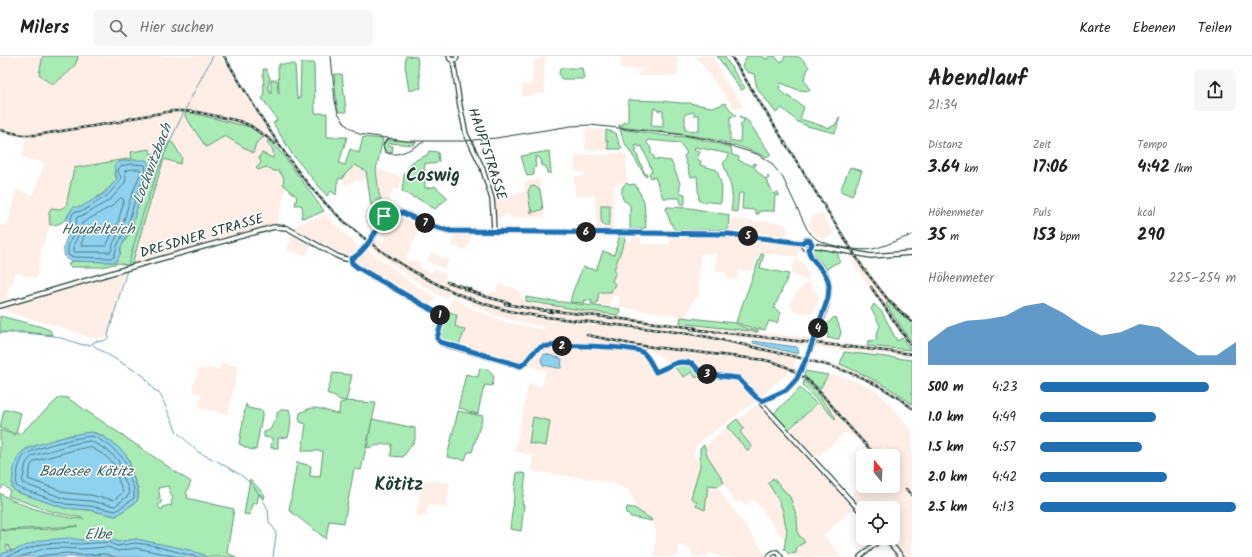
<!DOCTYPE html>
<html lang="de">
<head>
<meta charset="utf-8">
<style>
	:root { --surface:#fff; --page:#f6f6f6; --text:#222; --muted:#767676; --line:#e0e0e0; --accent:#1f6fb2 }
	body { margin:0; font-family:Kalam,sans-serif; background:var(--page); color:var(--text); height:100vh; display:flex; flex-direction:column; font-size:15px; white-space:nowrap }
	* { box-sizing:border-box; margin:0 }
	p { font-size:13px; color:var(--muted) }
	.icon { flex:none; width:22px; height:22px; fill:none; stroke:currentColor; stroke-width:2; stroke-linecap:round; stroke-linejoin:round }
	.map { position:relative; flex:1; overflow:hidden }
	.sheet { display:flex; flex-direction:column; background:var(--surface); width:340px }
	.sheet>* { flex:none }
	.needle { width:26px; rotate:341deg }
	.fabs { position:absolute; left:856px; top:393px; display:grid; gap:8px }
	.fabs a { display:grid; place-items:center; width:44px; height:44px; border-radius:6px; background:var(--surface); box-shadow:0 2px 10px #0003; font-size:20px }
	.pin { position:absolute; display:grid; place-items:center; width:34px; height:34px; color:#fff; margin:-17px; border:2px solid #fff; border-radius:50%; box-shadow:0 1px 4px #0007 }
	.km { position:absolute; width:20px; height:20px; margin:-10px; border-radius:50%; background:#222; color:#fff; font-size:11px; line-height:20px; text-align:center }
	.round { display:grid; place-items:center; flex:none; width:42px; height:42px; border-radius:6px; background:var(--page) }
	.overview { display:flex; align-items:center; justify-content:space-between; height:68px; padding:0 16px }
	h1 { font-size:22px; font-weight:700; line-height:30px }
	.metrics { display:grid; grid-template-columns:repeat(3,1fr); gap:6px; height:68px; padding:4px 16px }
	.metrics div { display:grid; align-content:center }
	.metrics b { font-size:17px; font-weight:700 }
	.metrics small { font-size:11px; font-weight:400 }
	.metrics p { font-size:11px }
	.chart { height:112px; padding:8px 16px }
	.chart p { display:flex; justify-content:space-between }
	.chart svg { width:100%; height:72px; margin-top:4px; fill:var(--accent); opacity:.7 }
	ul { padding:0 16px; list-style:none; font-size:13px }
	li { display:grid; grid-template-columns:64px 48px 1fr; align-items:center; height:30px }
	li i { height:10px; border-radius:5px; background:var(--accent) }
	header { display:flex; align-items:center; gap:24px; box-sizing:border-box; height:56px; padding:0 20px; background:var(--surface); border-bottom:1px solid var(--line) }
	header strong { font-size:19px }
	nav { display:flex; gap:22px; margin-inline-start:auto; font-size:14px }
	.search { width:280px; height:36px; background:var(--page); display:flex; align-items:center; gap:10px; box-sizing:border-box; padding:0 14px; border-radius:6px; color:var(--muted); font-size:15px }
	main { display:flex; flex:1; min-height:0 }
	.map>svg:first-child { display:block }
	.built { fill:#feeee6 }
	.green { fill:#a8ebb5; stroke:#649474; fill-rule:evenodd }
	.water { fill:#8fd2f0; stroke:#6296a5 }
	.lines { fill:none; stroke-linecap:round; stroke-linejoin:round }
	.shore { stroke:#4c797f; stroke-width:1 }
	.stream { stroke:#6296a5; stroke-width:1 }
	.secondary-casing { stroke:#1f3d34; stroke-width:6 }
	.secondary { stroke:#fff; stroke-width:3.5 }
	.tram { stroke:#1f3d34; stroke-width:1 }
	.rail-casing { stroke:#1f3d34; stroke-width:2.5 }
	.rail { stroke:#fff; stroke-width:1; stroke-dasharray:3; stroke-linecap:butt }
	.secondary-bridge-casing { stroke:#1f3d34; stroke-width:6; stroke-linecap:butt }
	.secondary-bridge { stroke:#fff; stroke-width:3.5 }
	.route-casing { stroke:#fff; stroke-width:8 }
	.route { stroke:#1f6fb2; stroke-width:5 }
	.labels { text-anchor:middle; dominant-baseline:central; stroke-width:3; stroke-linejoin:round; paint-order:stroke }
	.street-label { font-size:14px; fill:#1f3d34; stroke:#fff }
	.water-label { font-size:15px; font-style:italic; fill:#3b6263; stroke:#fff }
	.district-label { font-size:18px; font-weight:bold; fill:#1f3d34; stroke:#fff }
</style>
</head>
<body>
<header>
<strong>Milers</strong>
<div class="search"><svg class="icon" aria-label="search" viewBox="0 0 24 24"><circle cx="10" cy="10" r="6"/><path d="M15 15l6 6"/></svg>Hier suchen</div>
<nav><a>Karte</a><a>Ebenen</a><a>Teilen</a></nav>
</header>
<main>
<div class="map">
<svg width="912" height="501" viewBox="0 0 912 501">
	<rect width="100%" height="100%" fill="#fff"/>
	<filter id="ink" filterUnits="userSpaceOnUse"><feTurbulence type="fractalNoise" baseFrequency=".025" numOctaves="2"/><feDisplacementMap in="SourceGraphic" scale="8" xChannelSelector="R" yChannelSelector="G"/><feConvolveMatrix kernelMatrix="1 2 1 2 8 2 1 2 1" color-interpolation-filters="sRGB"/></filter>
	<g filter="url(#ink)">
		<g class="built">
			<path d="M0,0H221L291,112L277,168L132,209L144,166L164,103L151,98L150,93L131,96L132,102L74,112L66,151L60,153L51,152L49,156L50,171L42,192L37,222L15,217L13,227L9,230L6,246L0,247V170L8,168L16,134L33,139L45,107L22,101L26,82L0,77Z"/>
			<path d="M621,0H673L678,4V20H637V16H641V13H621Z"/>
			<path d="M695,0H714L713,1L722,17L721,19L743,49L736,54Z"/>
			<path d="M546,1L544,14L545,37L522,41V28L528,29L533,24L534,5L540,2Z"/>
			<path d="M586,73L606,74V84L608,85V93L604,95L585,94Z"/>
			<path d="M613,97H622L627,100L626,126L614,129L613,173L597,172L595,141L593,139L575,140L574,120H584V116H575V99H607Z"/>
			<path d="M355,109L366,115L367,122L344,129L343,123L344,119Z"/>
			<path d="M377,113L402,121L399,134L393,133L387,153L382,150L379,138Z"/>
			<path d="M537,123H539L545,161L537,162L522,161L512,164V162L509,159H506L495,163L496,153L493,140L513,139L515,137L525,136L524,126Z"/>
			<path d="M821,156L834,178L822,184L821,181L816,180L812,176L808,169L812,164V161Z"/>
			<path d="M326,159L337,171L358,189L355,193L357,195L354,198L346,200L295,173V171L296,169L300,167Z"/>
			<path d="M401,159L423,167L405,203L410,206L412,203L421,208L420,212L432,217L434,213L447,219L445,224L490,238L491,235L496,236L499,228L518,233L522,241L526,245L549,249L620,260L790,280L792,279L833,286L912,295V301L847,295L720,280L835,308L852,313L886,330L912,349V353L891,338L868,325L851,318L819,307L797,302L794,313L820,333L828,318L847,322L862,328L877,335L910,372L912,371V501H906L889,482H893V452H863V454L851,442L852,438L863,427V430H893V400H884L886,391L882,392L878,395L883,400H875L853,380L846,376L815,403L789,375L819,346L835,363L816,336L799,318L792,314L759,342L741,323L701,316L694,308H671L658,299L650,296L651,292L609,289H550L545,287L541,288L539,287L536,288L534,294L523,306L519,307L471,294L472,293L464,290V288L459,289L465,274L454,270L457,259L448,255L452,240L472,253L506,266L545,274L546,272L496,260L449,237L446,243L416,226L368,191L375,182L382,186L386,182L378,176L393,160Z"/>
			<path d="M730,163L783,167L787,170V180L729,174Z"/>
			<path d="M455,177H471L472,180L466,195L452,189Z"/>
			<path d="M293,179L311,189L307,200L287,195L291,180Z"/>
			<path d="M677,179H729L785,187L798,189L802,193L798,196L797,201L761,197L756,203L753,215H738L737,224L726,222V216H716V198H700L699,239V241L693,245L686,261L618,251L620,241L612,240L610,250L597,248L598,236L612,225L616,215L614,214L625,184L631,186L633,181L636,180L643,182L641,188H670L671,181Z"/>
			<path d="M366,192L411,226L423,234L436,241L430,252L360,211L358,209L357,203Z"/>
			<path d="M431,197L449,204L445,213L427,206Z"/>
			<path d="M848,198L859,201L872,220L886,238L912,263V268L886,248L912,287V294L894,267L862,221Z"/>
			<path d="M796,203L803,207L805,210L809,221L807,225L790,217Z"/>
			<path d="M124,216L109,279L101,282H91L61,271L4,255L5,251Z"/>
			<path d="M810,226L813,234L817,236L819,245L812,258L797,256L793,253L790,248L796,238L801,232L806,227Z"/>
			<path d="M542,293L629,294L641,297L645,300L655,316L662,315L673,310L691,316L696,322L700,319L739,323L756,343L752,348L701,385L696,391L693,399L745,469L765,498V501H720V500L708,497V501H691L692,493L687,492L686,490L679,489V501H654L656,476L652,465L651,463L634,452L636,447L628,434L615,428L591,423L531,415L533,399L515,396L528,328L541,331L546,315L526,309Z"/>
			<path d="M221,307L238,310L228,358L198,352L202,338L192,335L198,312L207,314L208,312L219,314Z"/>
			<path d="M759,347L853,453L823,479L842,501H790L791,488L784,484L754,443L745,450L740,445L736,447L701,394L717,379Z"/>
			<path d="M422,423L450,427L446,452L428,449L426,461L416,460Z"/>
		</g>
		<g class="green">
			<path d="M43,0H78C77,13 61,22 52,29L39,18Z"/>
			<path d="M406,0L417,1L421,32L409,35L405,9Z"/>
			<path d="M717,0H724L745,32L741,34Z"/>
			<path d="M747,0H760L768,3L770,0H775L777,3L782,6L785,0C799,0 801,0 809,11L804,23L810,35L798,34L781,27L779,34L804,51L800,63L829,72L835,69L840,61L835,77L807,70L798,66L782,52L776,57L757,32L754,18L747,16L742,10Z"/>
			<path d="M301,7H314L315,57H327V81H347L339,107L345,109L350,93L359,97L363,81L383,83L376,114L379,138L381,144H376V149H371L366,115L355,109L344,119L343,123L339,122L337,128L336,139L331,135L327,140L292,98L273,67L277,64L262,42L264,40L263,13H266L270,22L268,31L271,38V24H277L278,37L279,38L278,10L279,8H295L297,42H300Z"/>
			<path d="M560,12H582L584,23H561L559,18Z"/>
			<path d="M334,18H342L346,56H339L337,51Z"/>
			<path d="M628,44L661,45L680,47H689L712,51L718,50L725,47L736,60L730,61V84L740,86L741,67H743L744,64L740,62V60L748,65L771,99L766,101C720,79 669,77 619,71V69H623V66H628ZM654,52L657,53V54L663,55V71L651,70ZM694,56V59H699V75L685,74V58Z"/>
			<path d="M186,56L196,58L250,71L264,81L256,87L253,97L225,80L206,91L185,60Z"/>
			<path d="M620,73L668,80L691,81L731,91L732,99L739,101L738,104L753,110L754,107L757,108L754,111L765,123L768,120L769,122L766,124L774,138L778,136L779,140L775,139L774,155H759V158H756V154L742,153L743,137H739L737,156L731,155C735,137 729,123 723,107L728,102L729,98L695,91L694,94L700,96L697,103L701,105L700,109L717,114L722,131L721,147L699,145L697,120L691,121L684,100L687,97L680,87L648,84L647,87L651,92V98L654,100V103L671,105L680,127V137L685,138V148H680V142H663L655,121L651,122L649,117L652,115L642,90L639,91L638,89L635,90L637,93L635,94L645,118H647V120L646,121L623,84Z"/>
			<path d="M606,74L616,77L619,88L622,91L620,93H608V85H606Z"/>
			<path d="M269,84L284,100L324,155L315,159L301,162L303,153L301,149H295L297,141L283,128L284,122L279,115H274L266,111L258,114L256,112L261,107L259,101L262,97L273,102C275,95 271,91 267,86Z"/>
			<path d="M388,84L416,86L414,89L388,87V90H393L392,97C386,97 382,93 384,87Z"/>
			<path d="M169,86L173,87L182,102L180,108L164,103L144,166L132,209L129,210L119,207L102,211H70L68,208L72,205L112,206L120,199L121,191L128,180L138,148L151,116L132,104L118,106L114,117L117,123C105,139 86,149 69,157C66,166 59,169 50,169L49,156L51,152L60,153L66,150L74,112L132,102L131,96L150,93L151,98L164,96Z"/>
			<path d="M429,95L437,96L439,97L438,98L439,105L435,108L425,107L424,118L425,120V132L433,131L435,130L448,142L435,153L415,141L414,142L402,135L404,119L408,112L412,106L427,99Z"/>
			<path d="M549,95L551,117H547L546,110H542L541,103H540L539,101H535L536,104H535L536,111L534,112V119L527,120L521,100Z"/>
			<path d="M850,111L862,115L852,140L840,135Z"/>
			<path d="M627,127L629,129L635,128L644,145L646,172L630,174V149C629,148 625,145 624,145C620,139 621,129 627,127Z"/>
			<path d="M534,130L540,134L543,153L535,156L532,154L533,157H531L528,136L530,131Z"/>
			<path d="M601,149H610V164L608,170H604L601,164Z"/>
			<path d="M667,151L690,152L729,159L728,174H675C672,171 666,156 666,152H668Z"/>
			<path d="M620,178H627L614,214L616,215L612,225L615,228L611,236H599L597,248H591L592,245L585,244L584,247L570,246L573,235L583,211L596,214L603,195L614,199Z"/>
			<path d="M816,192L837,195L840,206L834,208L827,213H825L812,199V193Z"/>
			<path d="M761,198H764L760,212L789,218L774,252L781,257L777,267L769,265L765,274L745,270L736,266Z"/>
			<path d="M526,241L537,243L620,253L619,259L586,255L526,245Z"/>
			<path d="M888,246L912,268V287L886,248Z"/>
			<path d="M874,248L882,256L897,285L902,282L911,294L867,290L868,285L877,284L876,280L880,270L876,261L871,253Z"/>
			<path d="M448,255L457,259L455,270L465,274L459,289L445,286L441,283L440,277Z"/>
			<path d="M0,260L39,270L50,274L52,279L25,276H0Z"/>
			<path d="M681,261L735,267L747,273L758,274V276L680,267Z"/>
			<path d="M836,261L841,276L839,283L827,282L828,279L825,271L833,262Z"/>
			<path d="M844,296L912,304V348C891,331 865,319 840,308Z"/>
			<path d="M682,308L691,310L700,319L696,322L691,316L684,321L673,310Z"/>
			<path d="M480,312L488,313L494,321L492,330L485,329L481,342L478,358L469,356L464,353L458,352L466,318L478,321Z"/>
			<path d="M805,315L828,319L820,333L804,320Z"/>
			<path d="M333,317L352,319L346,345L340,344L327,337Z"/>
			<path d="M804,324L816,336L836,362L835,363L803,330Z"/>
			<path d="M800,332L817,348L788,374L773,358Z"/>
			<path d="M60,341L68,342L72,345L191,426L186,438L188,439L187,442L234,453L227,496V497L236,501H206L204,499L136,483L118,486L109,482L80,484L59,483L10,495L8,489L6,490L8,496L3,497L0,501V474L5,475L53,473L78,470L5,474L0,473V437C16,449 64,463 84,463L83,462L53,456L8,440L10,435L4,429L0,434V374L15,379L16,378L0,372L4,354H10L21,357L16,377L20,378ZM87,377C90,377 94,376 96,377C105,380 123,394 128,402C131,408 130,414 133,420C136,428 142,437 136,446L116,460L89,454L64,452L17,436L12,432L13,419L17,404L20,398L27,392L71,379ZM168,430L171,439L173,442L171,446L172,448L171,450L169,449L163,451V453H160L158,449L161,447V443L158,444V442L160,441L158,432Z"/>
			<path d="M348,345L376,347L361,414L354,413L344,467L329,465L326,483L289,454L297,406L311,410L310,420L320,421L323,395H302L306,368L300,366L299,362L300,357C304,355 309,352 313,352C322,352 330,357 339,358L340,347Z"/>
			<path d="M246,348L248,352L263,355L256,394L249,393L239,388Z"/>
			<path d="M289,353C292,363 291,371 288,381L278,382V392H271L272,382L264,381V376L270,374L277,360V357L281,354Z"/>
			<path d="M458,355L483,360L472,396H468L465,404L447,401Z"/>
			<path d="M533,361L550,365L546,390L529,387Z"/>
			<path d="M372,363L415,372V384L403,401L391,400L392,388H384L367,392Z"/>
			<path d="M737,363L744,372L740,376L752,391L748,395L727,371Z"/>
			<path d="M704,389L707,399L724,426L719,430L708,429L705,454L696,450L697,446L691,442L700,410V392Z"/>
			<path d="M517,416L526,418L522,448L524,449L521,475L510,473Z"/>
			<path d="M773,422L790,441L797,461L798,478L805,486L797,491L796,497L789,498L784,493L787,474L785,467L783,455L778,443L768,427Z"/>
			<path d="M250,423L265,439L264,443L259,437L257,447L252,448L250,459L244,458Z"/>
			<path d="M627,451L634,452L651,463L652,465L631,461L626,457Z"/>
		</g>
		<g class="water">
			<path d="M132,104H146L149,108L151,116L138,148L132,171L121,191L120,199L116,206L72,205L66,203C62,194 64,186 69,178L66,177L67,162L73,151H81L105,137L117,123L114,110L118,106Z"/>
			<path d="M753,285L797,291L799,296L798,298L753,287Z"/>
			<path d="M545,298L560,302L562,303L561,312H558L543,309L541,304L543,299Z"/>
			<path d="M91,376C101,378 124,393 128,403C130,408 130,413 132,418C135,428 140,434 137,445L116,460L89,454L64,452L17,436L12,432C12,423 14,405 20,398C28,389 77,377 91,376Z"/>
			<path d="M70,482L80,484L109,482L118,486L136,483L190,494L204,499L206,501H0L3,497L8,496V495H12L41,484Z"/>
		</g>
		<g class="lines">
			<g class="shore">
				<path d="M133,108L145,109L146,116L134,147L128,169L117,190L114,201L111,202L73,201L69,200C66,192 70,186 73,179C70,171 69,163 74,156L83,155L108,139L120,125L121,121L118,116L119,112L121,110Z"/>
				<path d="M133,113H140L141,116L129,146L123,168L113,188L111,196H74V188L78,180L75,172L77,161L85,159L111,143L125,127L126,122L125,115Z"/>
				<path d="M121,142L124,144L118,166L106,190H81C81,187 83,184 84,180C84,175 81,172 82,167L112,150Z"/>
				<path d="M91,380L95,381L110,390L122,401L125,405L128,419L133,430L134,434V442L116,455L89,450L65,448L19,432L16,430C16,422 18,407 24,400C31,392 79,381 91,380Z"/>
				<path d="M91,385L107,394L118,404L123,421L128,432L129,439L115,450L90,445L66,443L22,427L26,407L32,400L73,388Z"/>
				<path d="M90,391L104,399L114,408L118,423L123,436L114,444L90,439L67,437L28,423L31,409L35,405L74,394Z"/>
				<path d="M5,501L42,488L59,487L80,488L109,486L117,490L135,487L151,489L197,501"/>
				<path d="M20,501L43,493L59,492L80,493L108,491L118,495L136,492L179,501"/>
				<path d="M37,501L44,499L69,497L80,499L106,498L115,501"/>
			</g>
			<g class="stream">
				<path d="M128,210C136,180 145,149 156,119C172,78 192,39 213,0"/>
				<path d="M0,277H25L55,280L83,289H90L96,285C102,286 105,285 109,281L108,279L127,214"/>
				<path d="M93,289L100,294L144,320L154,334L158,336L161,340L177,376L198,396L213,403"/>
				<path d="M217,405L239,418L247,424L254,431L263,444L268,453L269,466L275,474L276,479L273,501"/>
			</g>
			<defs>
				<g id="secondary">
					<path d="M449,0L450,3L453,4L456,3L457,0"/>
					<path d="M453,4L460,50L466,78L482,111L492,143L493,155L494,175"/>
					<circle cx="807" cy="188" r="4.5"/>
					<path d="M812,189L871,200L912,197"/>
					<path d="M808,193C811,203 821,209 826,218C835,237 821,264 815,282"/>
					<path d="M351,203L353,207L357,211L440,259L442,265L437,283L440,286L444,288L521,310C529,305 532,294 541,291C552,288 632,290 642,296C648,299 652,310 656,316L676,307L682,306L691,307L702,318L738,322L756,341L762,345"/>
					<path d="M0,250L135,210L274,171L287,172L337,200C341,202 346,204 352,203C359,200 372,183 376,176C380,167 382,157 393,156C405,154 419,165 430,169C437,172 443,173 451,175L729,178L802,187"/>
					<path d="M762,345V348L863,458"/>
					<path d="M762,345L786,334L793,327L797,322"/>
					<path d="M885,482L902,501"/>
					<path d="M769,501C771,497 773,496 777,496L781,501"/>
					<path d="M860,501L882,482"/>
				</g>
			</defs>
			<use href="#secondary" class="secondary-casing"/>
			<use href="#secondary" class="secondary"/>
			<g class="tram">
				<path d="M331,0L335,45L338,57L346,69L359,78L406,85H463L496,82L571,70L590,69L684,79L707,83L757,98L771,107L783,122L807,173C810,177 813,181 818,184C829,190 861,196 873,193C886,190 899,183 912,179"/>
				<path d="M391,82L386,84L383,89L385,96C398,103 413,91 424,86"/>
			</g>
			<defs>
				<g id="rail">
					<path d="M224,0C249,41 274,85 304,123C354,186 440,241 519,257C536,260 554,262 572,264C615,269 659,273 702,280C719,283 736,287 753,291C812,305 864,313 912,352"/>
					<path d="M731,0L863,212L889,245L912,266"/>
					<path d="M0,74L23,79H36L119,66L132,62L173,55H182L197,56L239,65L251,70L268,82L275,88"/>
					<path d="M447,226L470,233"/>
					<path d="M871,231L912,291"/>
					<path d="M464,233L487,241L510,247"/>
					<path d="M505,248L552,256"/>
					<path d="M547,254L696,272"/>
					<path d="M691,273L912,298"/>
					<path d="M587,279L635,289L765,304C801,311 819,334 841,361C852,375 865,387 876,400"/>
					<path d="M893,412L896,415"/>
					<path d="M906,433L912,439"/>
				</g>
			</defs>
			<use href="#rail" class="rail-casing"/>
			<use href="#rail" class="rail"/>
			<defs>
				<path id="secondary-bridge" d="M797,322L805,306L815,282"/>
			</defs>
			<use href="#secondary-bridge" class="secondary-bridge-casing"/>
			<use href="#secondary-bridge" class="secondary-bridge"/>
		</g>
	</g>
	<g class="lines" filter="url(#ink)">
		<defs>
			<path id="route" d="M393,156L403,157L432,170L451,175L729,178L802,187L804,185L808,184L810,185L812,188L810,192L808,193L811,201L825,218L828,224L829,230L828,242L808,299L797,322L786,334L762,345L756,341L738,322L702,318L692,307L682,306L676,307L656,316C652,310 648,299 642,296C632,290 552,288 541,291C532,294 529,305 521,310L440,286L437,282L442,265L439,258L357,211L352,207L351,203C361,199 369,186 375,177C381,168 381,159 393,156Z"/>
		</defs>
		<use href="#route" class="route-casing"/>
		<use href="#route" class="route"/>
	</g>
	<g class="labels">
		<g class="street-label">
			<text transform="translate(487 98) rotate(72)">HAUPTSTRASSE</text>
			<text transform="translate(202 180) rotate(-16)">DRESDNER STRASSE</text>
		</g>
		<g class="water-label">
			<text transform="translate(153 108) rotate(-69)">Lockwitzbach</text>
			<text x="98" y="174">Haudelteich</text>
			<text x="86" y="416">Badesee Kötitz</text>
			<text transform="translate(98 479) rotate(-1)">Elbe</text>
		</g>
		<g class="district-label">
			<text x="433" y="120">Coswig</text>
			<text x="399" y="429">Kötitz</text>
		</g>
	</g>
</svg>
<div class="fabs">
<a><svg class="needle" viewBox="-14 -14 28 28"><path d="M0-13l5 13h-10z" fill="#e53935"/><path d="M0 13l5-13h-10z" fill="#767676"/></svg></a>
<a><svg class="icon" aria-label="locate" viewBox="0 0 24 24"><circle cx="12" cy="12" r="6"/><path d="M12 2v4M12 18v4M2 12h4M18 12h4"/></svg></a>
</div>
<div class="pin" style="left:384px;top:160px;background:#1e9e55"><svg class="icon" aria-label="arrive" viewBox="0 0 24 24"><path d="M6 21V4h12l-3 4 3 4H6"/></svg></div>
<b class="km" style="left:440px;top:259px">1</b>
<b class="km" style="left:562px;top:290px">2</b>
<b class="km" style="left:707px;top:318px">3</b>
<b class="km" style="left:818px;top:272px">4</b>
<b class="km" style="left:748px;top:180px">5</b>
<b class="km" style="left:586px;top:176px">6</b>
<b class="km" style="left:425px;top:167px">7</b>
</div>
<section class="sheet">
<div class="overview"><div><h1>Abendlauf</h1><p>21:34</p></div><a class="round"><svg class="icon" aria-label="share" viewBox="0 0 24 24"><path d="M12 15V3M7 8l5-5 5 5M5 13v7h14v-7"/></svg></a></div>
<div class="metrics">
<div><p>Distanz</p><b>3.64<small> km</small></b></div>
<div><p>Zeit</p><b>17:06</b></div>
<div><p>Tempo</p><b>4:42<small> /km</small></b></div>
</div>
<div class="metrics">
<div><p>Höhenmeter</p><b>35<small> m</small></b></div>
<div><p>Puls</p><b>153<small> bpm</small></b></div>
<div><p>kcal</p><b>290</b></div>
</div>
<div class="chart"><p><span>Höhenmeter</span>225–254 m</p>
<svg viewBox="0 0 160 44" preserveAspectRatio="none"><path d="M0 44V30L10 21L20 17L30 16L40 14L50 8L60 6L70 12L80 20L90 26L100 24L110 19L120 21L130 30L140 38L150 38L160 30V44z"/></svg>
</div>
<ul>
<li><b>500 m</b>4:23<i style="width:86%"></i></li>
<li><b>1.0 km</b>4:49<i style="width:59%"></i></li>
<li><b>1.5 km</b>4:57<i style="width:52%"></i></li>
<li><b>2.0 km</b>4:42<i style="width:65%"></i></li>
<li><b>2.5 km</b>4:13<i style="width:100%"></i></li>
</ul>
</section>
</main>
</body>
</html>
